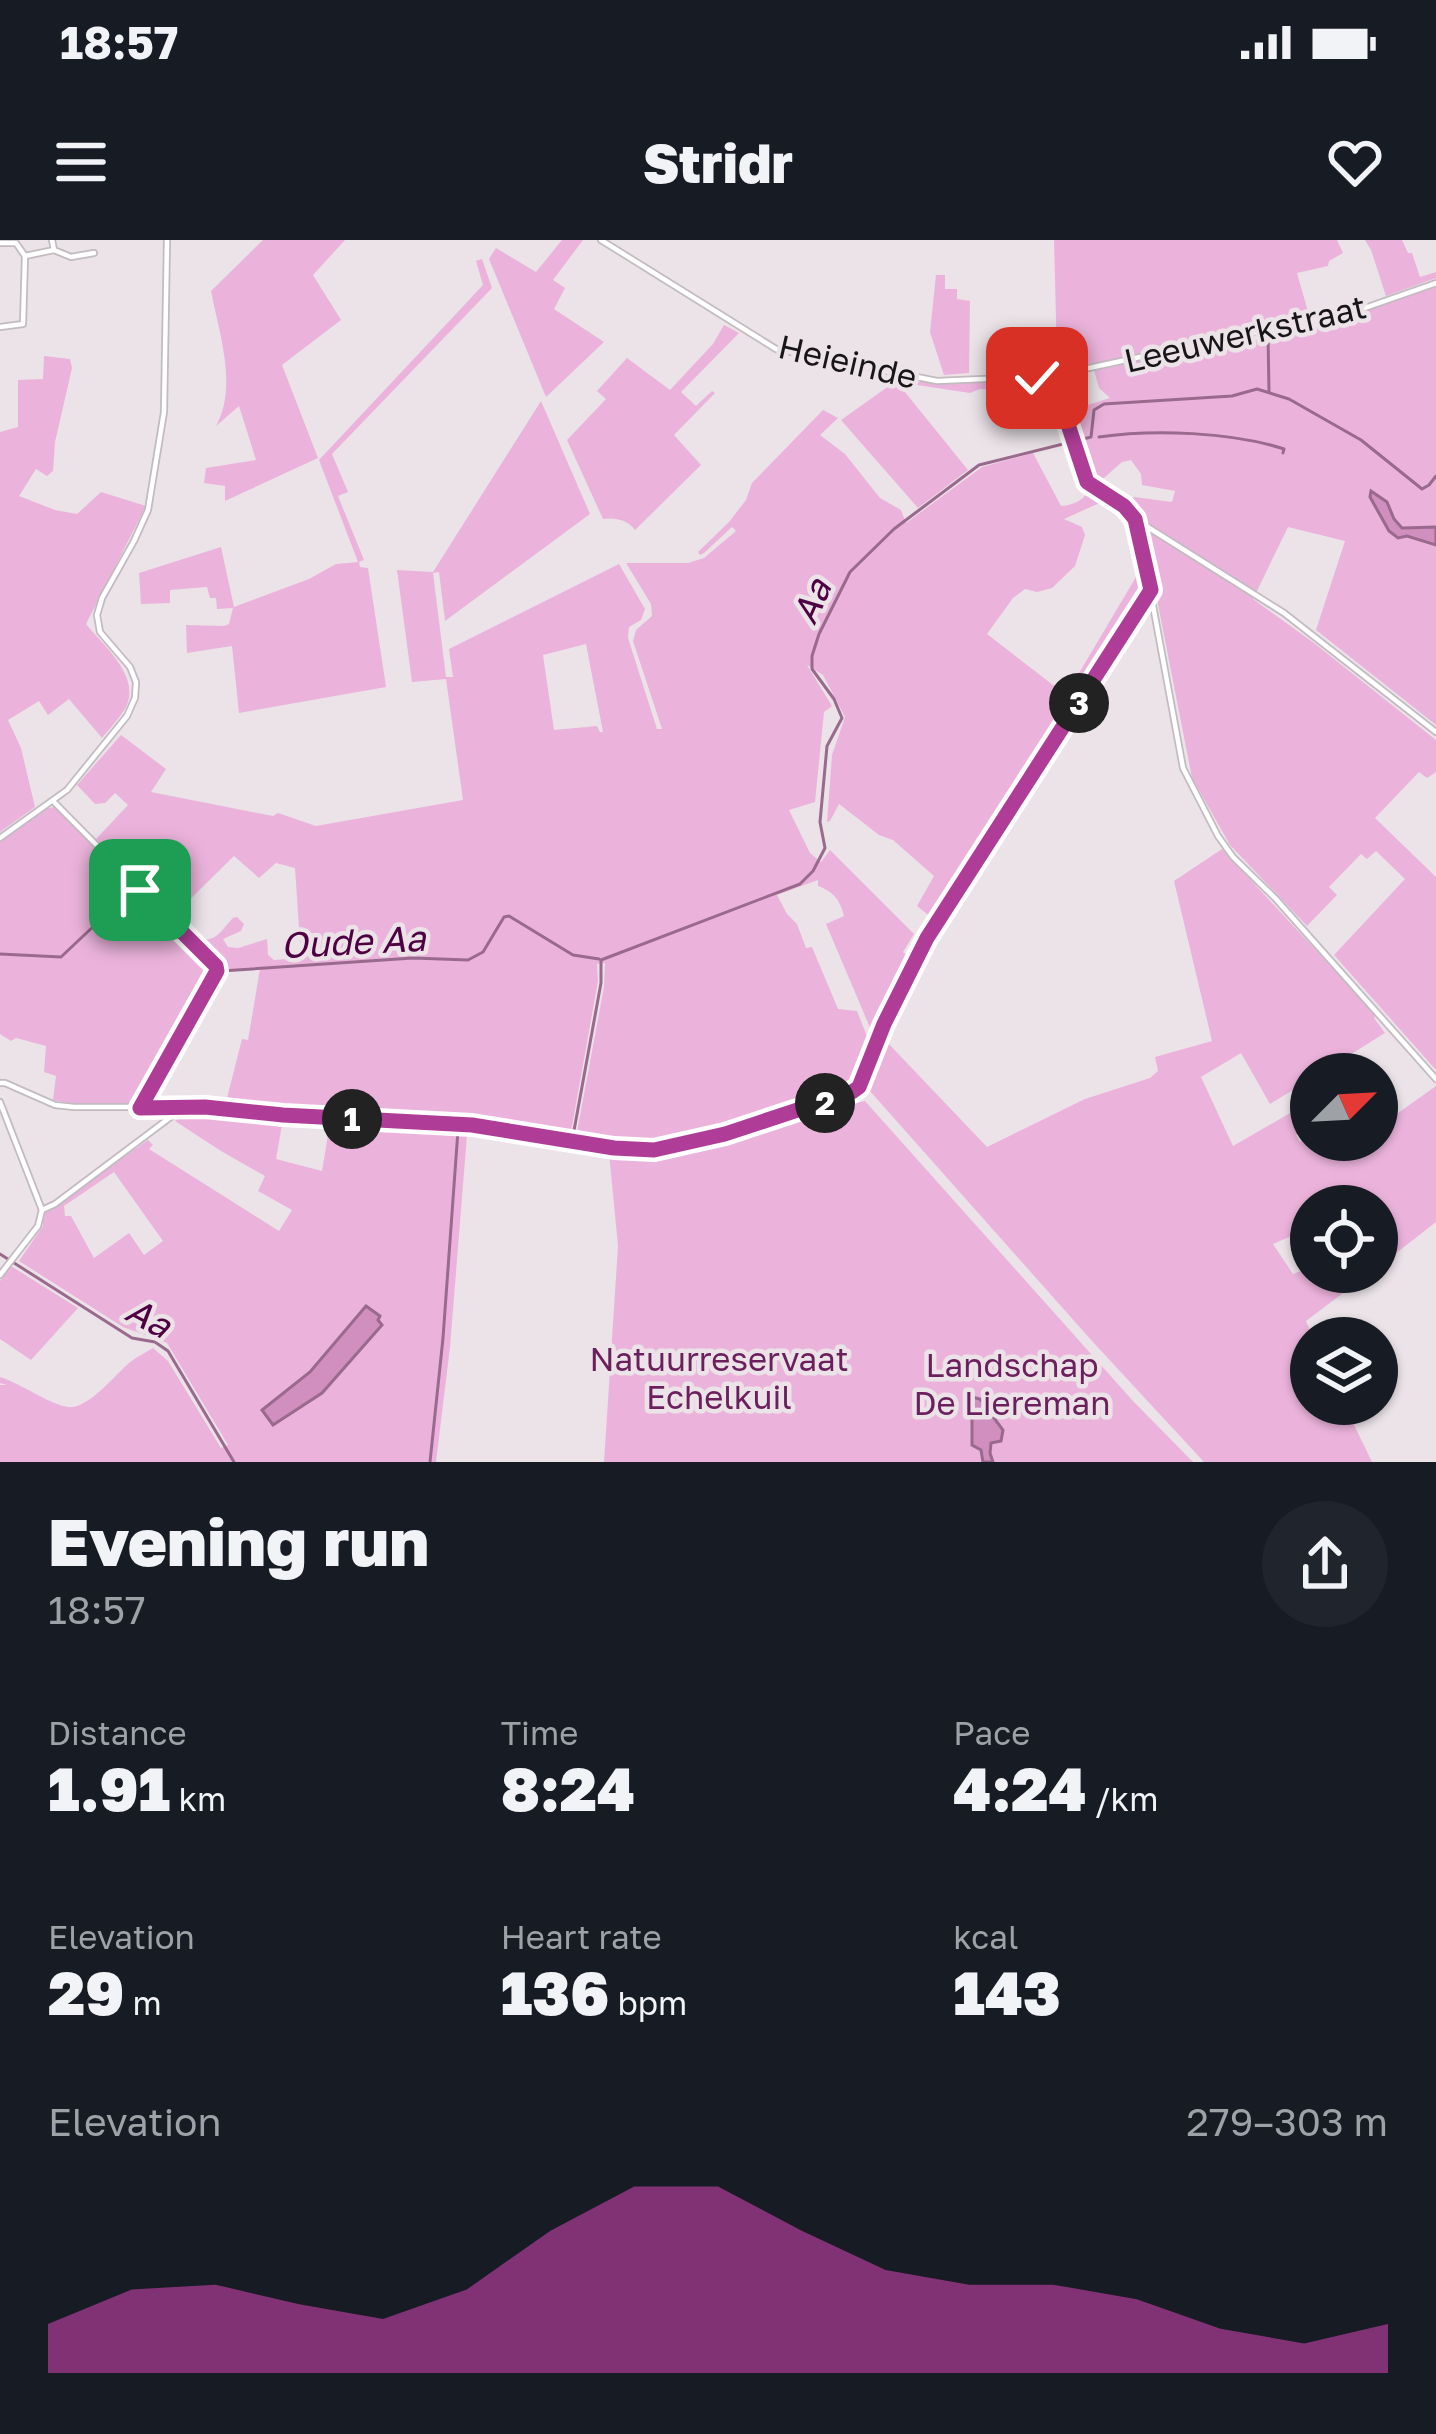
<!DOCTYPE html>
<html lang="en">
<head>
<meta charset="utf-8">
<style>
	:root { --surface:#171b24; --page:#20242c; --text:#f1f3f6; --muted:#9ea1a6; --accent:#af3d98 }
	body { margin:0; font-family:"Golos Text",sans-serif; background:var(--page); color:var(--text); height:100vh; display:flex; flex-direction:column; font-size:45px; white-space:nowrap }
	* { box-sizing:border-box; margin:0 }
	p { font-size:39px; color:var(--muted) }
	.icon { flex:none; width:66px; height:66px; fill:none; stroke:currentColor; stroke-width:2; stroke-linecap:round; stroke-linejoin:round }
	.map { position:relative; height:1222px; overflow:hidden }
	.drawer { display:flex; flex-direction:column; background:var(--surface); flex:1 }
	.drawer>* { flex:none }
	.needle { width:78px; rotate:66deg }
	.buttons { position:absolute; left:1290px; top:813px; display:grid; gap:24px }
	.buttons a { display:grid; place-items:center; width:108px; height:108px; border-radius:50%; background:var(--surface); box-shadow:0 3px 9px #0004; font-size:60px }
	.pin { position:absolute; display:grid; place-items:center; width:102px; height:102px; color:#fff; margin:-51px; border-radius:24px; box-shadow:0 6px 18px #0006 }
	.km { position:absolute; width:60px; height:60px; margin:-30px; border-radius:50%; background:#222; color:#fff; font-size:33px; line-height:60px; text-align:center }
	.round { display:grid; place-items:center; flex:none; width:126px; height:126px; border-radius:63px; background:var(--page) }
	.summary { display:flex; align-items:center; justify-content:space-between; height:204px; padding:0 48px }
	h1 { font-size:66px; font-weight:800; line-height:90px }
	.stats { display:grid; grid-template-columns:repeat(3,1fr); gap:18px; height:204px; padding:12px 48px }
	.stats div { display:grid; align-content:center }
	.stats b { font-size:60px; font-weight:800 }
	.stats small { font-size:33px; font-weight:400 }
	.stats p { font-size:33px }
	.chart { height:336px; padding:24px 48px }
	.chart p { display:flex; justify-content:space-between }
	.chart svg { width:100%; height:216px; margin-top:12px; fill:var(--accent); opacity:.7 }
	.status { display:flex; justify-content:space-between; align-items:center; height:84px; padding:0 60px; background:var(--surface); direction:ltr }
	.status svg { height:33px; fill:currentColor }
	header { display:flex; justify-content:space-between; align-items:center; height:156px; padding:0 48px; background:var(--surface); font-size:54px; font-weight:800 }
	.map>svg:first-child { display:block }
	.green { fill:#ebb3db; fill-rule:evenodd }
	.water { fill:#d18fbf; stroke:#996a8d; stroke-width:3 }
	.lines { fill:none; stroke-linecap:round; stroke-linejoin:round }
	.stream { stroke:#996a8d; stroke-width:3 }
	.street-casing { stroke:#c2bbbf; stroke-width:8 }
	.street { stroke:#fff; stroke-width:4.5 }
	.route-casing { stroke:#fff; stroke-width:24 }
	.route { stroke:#af3d98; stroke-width:15 }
	.labels { text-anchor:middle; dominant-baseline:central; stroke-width:9; stroke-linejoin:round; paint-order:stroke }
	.street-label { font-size:33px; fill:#171517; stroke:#ebe3e8 }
	.park-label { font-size:33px; fill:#6c1f5d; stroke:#ebe3e8 }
	.water-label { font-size:36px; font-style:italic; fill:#4e0042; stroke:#ebe3e8 }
</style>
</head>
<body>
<div class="status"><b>18:57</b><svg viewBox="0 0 49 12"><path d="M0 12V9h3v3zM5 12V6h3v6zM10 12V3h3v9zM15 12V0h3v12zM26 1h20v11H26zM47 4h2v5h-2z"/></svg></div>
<header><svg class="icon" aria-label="menu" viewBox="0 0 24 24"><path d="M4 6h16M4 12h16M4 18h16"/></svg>Stridr<svg class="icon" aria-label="heart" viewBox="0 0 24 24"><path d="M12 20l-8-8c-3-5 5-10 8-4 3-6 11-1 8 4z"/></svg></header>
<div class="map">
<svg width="1436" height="1222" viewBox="0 0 1436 1222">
	<rect width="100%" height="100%" fill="#ebe3e8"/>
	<g class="green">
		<path d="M263,0H345L313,35L341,80L282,125L318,218L225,261V246L204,243L206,228L256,220L239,166L216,186C238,146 219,93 211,51Z"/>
		<path d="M562,0H583L553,40L565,48L554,69L604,102L546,157L489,19L496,8L536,32Z"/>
		<path d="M1054,0H1337L1343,13L1329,21L1328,26L1297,33L1309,75L1208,98L1210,111L1356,75L1436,46V485L1316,390L1345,301L1288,287L1253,359L1314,403L1436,500V532L1427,538L1419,532L1375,578L1436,637V830L1334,715L1405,639L1376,611L1367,619L1361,614L1329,647L1337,655L1307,686L1230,605L1192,538L1143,288L1130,265L1134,257L1172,262L1175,251L1142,245L1141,234L1131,220L1122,222L1097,244L1089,236L1057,119ZM1092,123L1099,148L1110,158L1075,169L1063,140L1066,128Z"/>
		<path d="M1365,0H1402L1408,13H1412L1420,37L1436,32V38L1386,56L1371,10Z"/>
		<path d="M482,19L492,48L332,214L348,252L338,256L364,320L359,322L360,327L368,328L386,447L239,473L232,406L187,413L186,385L224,386L229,384L233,368L217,369L216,358H210L207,347L170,350V363L141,364L139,333L221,307L234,367L309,339L336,324L358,322L319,220L483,45L476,21Z"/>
		<path d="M936,35H945V49H957V59L970,61L969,133L944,135L930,92Z"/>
		<path d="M724,85L739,93L681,152L696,166L712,151L715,153L674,195L701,225L635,290C628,280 615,277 603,279L567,200L606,159L597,151L627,118L670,150L713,104Z"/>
		<path d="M44,116L70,119L72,128L55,202L53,231L47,236L36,229L19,256L55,270L77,274L101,252L146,266L86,384C103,405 141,436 126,467C120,478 109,489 102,498L69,459L48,475L39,461L8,480L21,508L35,567L0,592V192L18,187V140L43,139Z"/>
		<path d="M1051,139L1062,176H1056L1047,147L1042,150L980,149L970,153L917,145L918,142Z"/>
		<path d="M896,141L968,230L918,268L841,180Z"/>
		<path d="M541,161L590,274L445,381L439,332L433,333L446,437H453L449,409L619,324L645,369L641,380L629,387L628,398L657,489H662L633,401L636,390L652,376L651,364L626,323H688L704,318L736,291L732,287L704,313L700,315L698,312L729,282L746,260L752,243L823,170L838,178L820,195L845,214L880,258L901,270L906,283L982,227L1033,213L1061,266C1073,265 1082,261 1089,251L1104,261L1064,279L1082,287L1085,295L1075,326L1052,348L1037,352L1025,349L1013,358L987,394L1066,455L1136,337L1128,289H1134L1146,348L936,681L917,666L934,636L893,600L879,595L839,564L830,581L827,582L832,515L845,477L823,435L807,425L832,466L824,472L815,562L789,570L810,613L821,622L830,610L914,694L903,712L911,719L874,797L826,684L844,676C840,660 834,652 818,646V640L777,655L787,674L797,684L806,708L812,707L838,769L857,771L870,804L856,843L843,852L739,885L669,903L649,905L576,897L604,747L605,723L597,724L598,741L571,892H566L565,907L506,899L508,883L474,877L473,894L467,895L450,1107L436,1222H0V1145H7L0,1143V1137C20,1143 52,1166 69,1167C88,1169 115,1135 129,1123C136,1117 145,1113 153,1108L168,1121L221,1208L228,1205L167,1103L123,1087L19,1021L43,986V974L148,900L153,905L149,909L279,991L292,970L258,951L265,936L221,911L175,881C203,861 250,876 283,879L276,919L322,931L330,883L397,886L400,880L293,872L226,862L242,799L248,800L260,729L221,731L220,723L200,704L202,699C217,702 224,687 233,678L237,677L244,684L241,691L223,699L228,707L238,708L267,699L268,715L274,720L301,718L295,628L276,623L259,638L234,616L173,676L96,599L128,565L115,553L105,563L95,564L77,545L121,495L166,529L151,552L273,576L278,573L316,586L463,560L446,439L412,442L397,330L433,332ZM586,404L603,492H600L597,486L554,490L543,415ZM114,932L163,1001L144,1015L129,993L94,1018L71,976H65L64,966Z"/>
		<path d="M55,567L142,655L141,660L213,730L138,864L135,865L82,866L53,860L56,836L44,832L46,806L16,798L11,801L0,794V602L48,568Z"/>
		<path d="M1222,609L1376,775L1374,778L1385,793L1319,834H1311V839L1270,864L1241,813L1201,837L1233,906L1311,861V885L1296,895L1300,902L1311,897V900H1377V888L1436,846V982L1377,1028V966H1311V1001L1308,995L1296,994L1273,1004L1293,1034L1311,1027V1032H1371L1306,1081L1313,1098H1311V1164H1344L1372,1222H1204L1092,1101L869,850L872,844L869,840L886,801L987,907L1085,859L1150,838L1158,831L1155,817L1212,801L1174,641Z"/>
		<path d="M865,861L1133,1161L1193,1222H604L618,1006L609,913L650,915L705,904L824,870Z"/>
		<path d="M11,1026L78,1068L31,1120L0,1099V1041Z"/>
	</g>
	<g class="water">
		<path d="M1371,251L1387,262L1394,279L1402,288L1436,287V305L1407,296L1398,298L1389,291L1370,257Z"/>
		<path d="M366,1066L380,1076L378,1080L382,1085L322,1153L273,1185L262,1170L310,1132Z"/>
		<path d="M972,1157L980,1159L1003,1190L1001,1201L991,1203L990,1213L993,1222H983L981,1210L972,1205Z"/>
	</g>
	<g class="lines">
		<g class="stream">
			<path d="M1268,94L1269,152"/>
			<path d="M1099,197C1153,189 1232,192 1284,209L1283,213"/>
			<path d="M0,714L61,717L97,683L141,660L213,730"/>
			<path d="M221,731L413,718L468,720L483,712L504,677L509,676L573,715L599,719"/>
			<path d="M460,880L464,879L573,896L601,743V720L800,644L813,631L825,608L820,582L827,506L842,478L834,459L812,429V416L819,394L850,332L894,289L979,225L1091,197L1094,170L1104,164L1232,156L1257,149L1289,159L1361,200L1422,249L1429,245L1436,236"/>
			<path d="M0,1014L132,1098L155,1102L168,1111L234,1222"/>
			<path d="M430,1222L443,1098L458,890"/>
		</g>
		<defs>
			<g id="street">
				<path d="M601,0L776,109L937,141L1052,136L1362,69L1436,43"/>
				<path d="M0,3H16L25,16"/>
				<path d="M54,10L71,17L94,13"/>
				<path d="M0,87L23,84L25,16L54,10L52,0"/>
				<path d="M1052,136L1087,242L1124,266L1135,279L1140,295L1183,528L1218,596L1233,617L1275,658L1436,839"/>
				<path d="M1135,279L1284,373L1436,492"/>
				<path d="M53,561L216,726L217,732L141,868"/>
				<path d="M0,598L67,550L127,476L135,458L136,442L130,427L100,392L97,375L102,358L134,301L148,270L164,172L167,0"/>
				<path d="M0,843H5L55,865L74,867H205L283,875L472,885L640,910C702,909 782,876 842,857L859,847L884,784L927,699L1151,350"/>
				<path d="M0,862L42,970"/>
				<path d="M42,970L55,964L184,867"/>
				<path d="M0,1035L38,986L42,970"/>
			</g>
		</defs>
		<use href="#street" class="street-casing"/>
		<use href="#street" class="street"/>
	</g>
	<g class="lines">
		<defs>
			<path id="route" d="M140,650L216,726L217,731L140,868L205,867L283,875L472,885L614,908L654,910L725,894L852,852L859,847L884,784L927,698L1151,350L1135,279L1124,266L1087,242L1052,136L1037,138"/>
		</defs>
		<use href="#route" class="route-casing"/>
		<use href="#route" class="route"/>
	</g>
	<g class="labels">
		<g class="street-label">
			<text transform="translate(1245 93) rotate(-13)">Leeuwerkstraat</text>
			<text transform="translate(848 121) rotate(13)">Heieinde</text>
		</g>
		<g class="park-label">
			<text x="719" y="1118">Natuurreservaat<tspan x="719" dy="38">Echelkuil</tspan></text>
			<text x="1012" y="1124">Landschap<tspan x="1012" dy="38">De Liereman</tspan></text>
		</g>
		<g class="water-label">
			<text transform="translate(811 361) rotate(-66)">Aa</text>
			<text transform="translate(353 701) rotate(-3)">Oude Aa</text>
			<text transform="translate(149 1077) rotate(28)">Aa</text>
		</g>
	</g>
</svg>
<div class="buttons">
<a><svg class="needle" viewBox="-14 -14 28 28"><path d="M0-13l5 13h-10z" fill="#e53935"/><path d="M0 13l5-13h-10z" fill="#9ea1a6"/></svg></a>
<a><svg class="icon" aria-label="locate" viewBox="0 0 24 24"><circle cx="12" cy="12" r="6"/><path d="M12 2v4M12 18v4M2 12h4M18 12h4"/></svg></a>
<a><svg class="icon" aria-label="layers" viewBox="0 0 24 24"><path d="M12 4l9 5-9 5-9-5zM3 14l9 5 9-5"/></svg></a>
</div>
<div class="pin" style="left:140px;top:650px;background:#1e9e55"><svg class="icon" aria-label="arrive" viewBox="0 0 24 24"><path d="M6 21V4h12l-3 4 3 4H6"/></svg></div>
<div class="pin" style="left:1037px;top:138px;background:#d93025"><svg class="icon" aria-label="check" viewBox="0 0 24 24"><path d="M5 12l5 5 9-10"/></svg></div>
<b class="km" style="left:352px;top:879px">1</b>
<b class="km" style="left:825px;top:863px">2</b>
<b class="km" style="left:1079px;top:463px">3</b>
</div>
<section class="drawer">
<div class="summary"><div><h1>Evening run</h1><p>18:57</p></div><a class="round"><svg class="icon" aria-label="share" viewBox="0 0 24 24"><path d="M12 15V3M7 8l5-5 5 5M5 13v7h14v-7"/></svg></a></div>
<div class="stats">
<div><p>Distance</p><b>1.91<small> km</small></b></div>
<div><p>Time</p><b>8:24</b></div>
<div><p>Pace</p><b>4:24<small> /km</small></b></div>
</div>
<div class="stats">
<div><p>Elevation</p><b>29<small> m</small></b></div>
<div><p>Heart rate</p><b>136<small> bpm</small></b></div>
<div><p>kcal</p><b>143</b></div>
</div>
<div class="chart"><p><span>Elevation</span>279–303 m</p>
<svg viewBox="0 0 160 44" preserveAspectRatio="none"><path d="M0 44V34L10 27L20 26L30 30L40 33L50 27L60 15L70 6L80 6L90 15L100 23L110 26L120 26L130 29L140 35L150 38L160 34V44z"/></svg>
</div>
</section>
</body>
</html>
